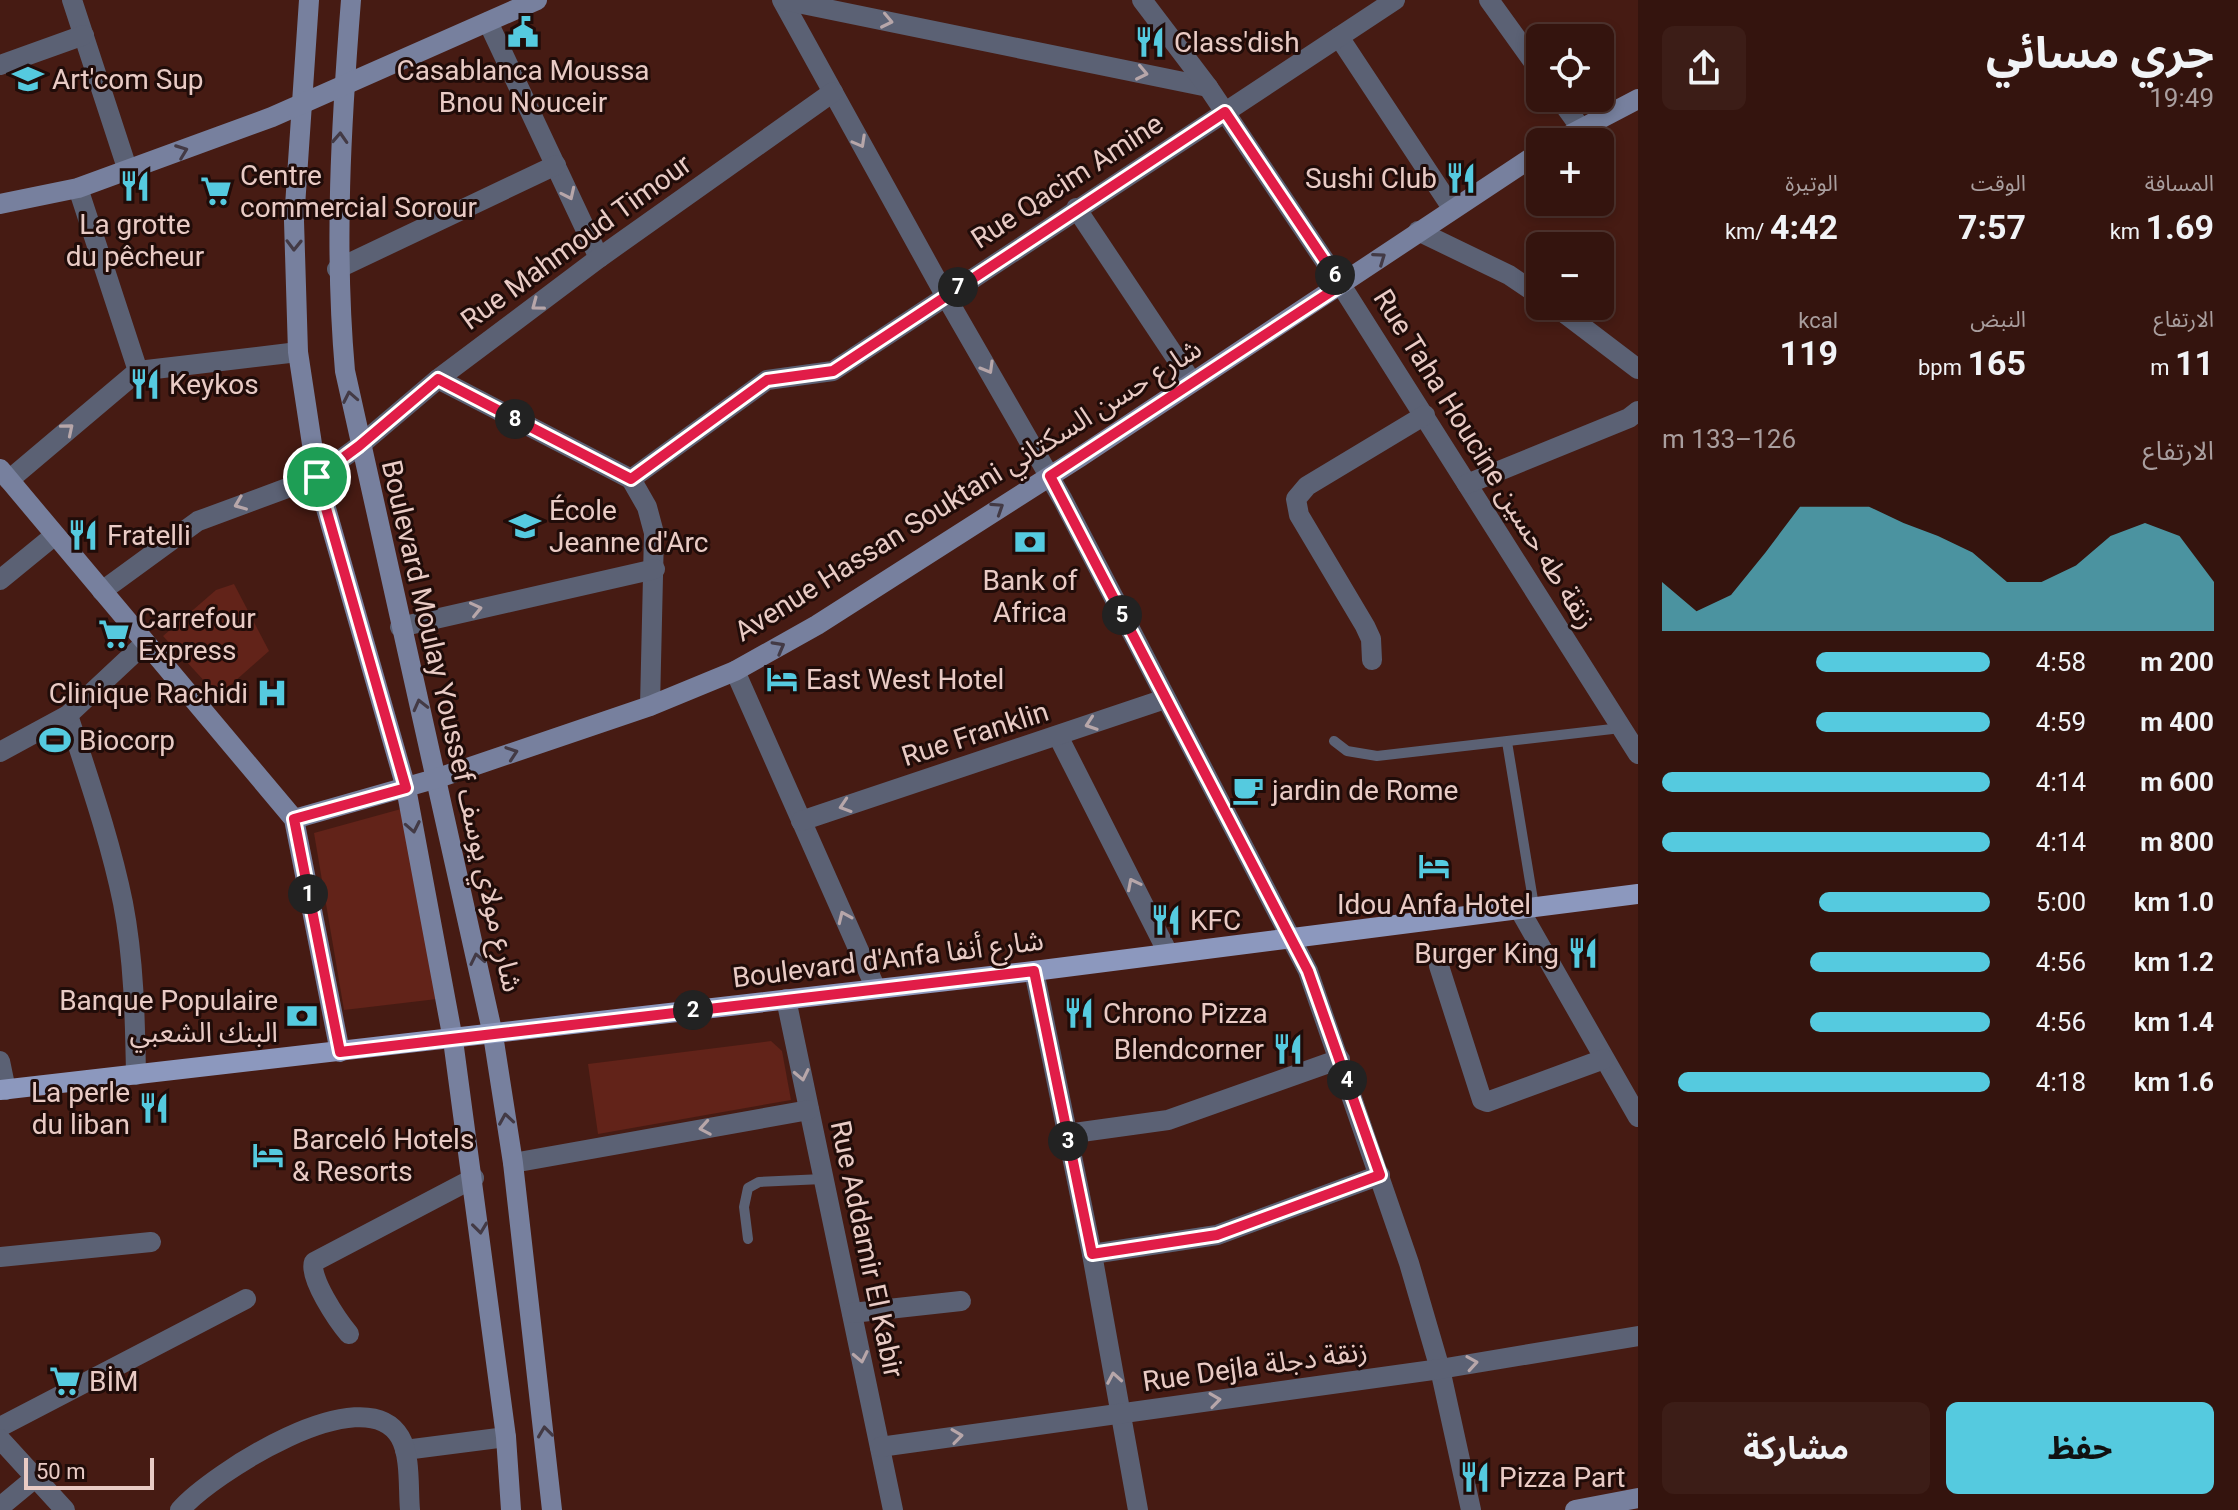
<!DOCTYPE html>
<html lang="ar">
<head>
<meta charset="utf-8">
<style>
	:root { --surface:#34140e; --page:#3c1d17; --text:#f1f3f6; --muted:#a99e9e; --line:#4e332e; --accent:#55cadf }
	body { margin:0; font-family:Roboto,"Noto Sans Arabic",sans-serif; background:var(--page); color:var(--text); direction:rtl; height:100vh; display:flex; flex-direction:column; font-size:30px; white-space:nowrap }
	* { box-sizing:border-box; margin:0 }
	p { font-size:26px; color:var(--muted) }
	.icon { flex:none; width:44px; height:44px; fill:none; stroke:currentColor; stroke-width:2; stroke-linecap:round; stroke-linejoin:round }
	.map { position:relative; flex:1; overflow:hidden; direction:ltr }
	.panel { display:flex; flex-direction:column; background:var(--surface); width:600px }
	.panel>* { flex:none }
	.controls { position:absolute; left:1526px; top:24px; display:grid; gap:16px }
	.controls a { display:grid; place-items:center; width:88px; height:88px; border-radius:12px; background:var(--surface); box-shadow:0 4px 12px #0003,0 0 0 2px var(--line); font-size:40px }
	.scale { position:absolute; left:24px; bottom:20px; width:130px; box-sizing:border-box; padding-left:8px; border:4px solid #e9cbc5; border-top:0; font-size:22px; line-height:28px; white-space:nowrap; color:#e9cbc5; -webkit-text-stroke:6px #200c09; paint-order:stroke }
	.pin { position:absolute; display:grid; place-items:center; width:68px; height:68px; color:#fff; margin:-34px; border:4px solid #fff; border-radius:50%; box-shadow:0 2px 8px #0007 }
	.km { position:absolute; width:40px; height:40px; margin:-20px; border-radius:50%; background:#222; color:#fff; font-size:22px; line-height:40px; text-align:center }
	.round { display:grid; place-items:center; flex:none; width:84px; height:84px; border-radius:12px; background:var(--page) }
	.summary { display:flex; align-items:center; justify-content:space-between; height:136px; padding:0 24px }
	h1 { font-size:44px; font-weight:700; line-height:60px }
	.metrics { display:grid; grid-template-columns:repeat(3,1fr); gap:12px; height:136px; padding:8px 24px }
	.metrics div { display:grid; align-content:center }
	.metrics b { font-size:34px; font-weight:700 }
	.metrics small { font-size:22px; font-weight:400 }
	.metrics p { font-size:22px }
	.chart { height:224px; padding:16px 24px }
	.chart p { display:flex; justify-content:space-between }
	.chart svg { width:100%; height:144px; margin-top:8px; fill:var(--accent); opacity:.7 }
	.action { display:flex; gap:16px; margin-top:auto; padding:16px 24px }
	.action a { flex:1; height:92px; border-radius:12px; background:var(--accent); color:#111; font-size:32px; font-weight:700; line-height:92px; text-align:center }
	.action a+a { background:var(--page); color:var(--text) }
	ul { padding:0 24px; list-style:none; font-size:26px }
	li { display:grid; grid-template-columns:128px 96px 1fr; align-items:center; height:60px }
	li i { height:20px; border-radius:10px; background:var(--accent) }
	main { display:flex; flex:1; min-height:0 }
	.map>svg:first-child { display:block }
	.green { fill:#622319 }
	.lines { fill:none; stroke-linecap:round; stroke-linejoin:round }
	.lane { stroke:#5b6174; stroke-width:10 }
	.street { stroke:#5b6174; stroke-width:20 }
	.secondary { stroke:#77809e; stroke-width:20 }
	.primary { stroke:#8c98be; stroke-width:20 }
	.oneway { stroke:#b7a6a9 }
	.oneway2 { stroke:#433a45 }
	.route-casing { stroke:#fff; stroke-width:16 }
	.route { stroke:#e11d48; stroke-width:10 }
	.labels { text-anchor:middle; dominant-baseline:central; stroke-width:6; stroke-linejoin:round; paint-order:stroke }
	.poi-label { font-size:28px; fill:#e9cbc5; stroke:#200c09; text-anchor:start }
	.street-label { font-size:28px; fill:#e9cbc5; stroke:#200c09 }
</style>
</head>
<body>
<main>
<section class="panel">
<div class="summary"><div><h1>جري مسائي</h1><p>19:49</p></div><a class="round"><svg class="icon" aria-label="share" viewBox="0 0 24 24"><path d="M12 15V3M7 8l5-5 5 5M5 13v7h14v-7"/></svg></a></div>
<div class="metrics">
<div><p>المسافة</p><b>1.69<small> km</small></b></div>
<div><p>الوقت</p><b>7:57</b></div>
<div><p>الوتيرة</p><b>4:42<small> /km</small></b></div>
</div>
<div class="metrics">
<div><p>الارتفاع</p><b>11<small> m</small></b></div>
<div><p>النبض</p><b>165<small> bpm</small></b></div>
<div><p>kcal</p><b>119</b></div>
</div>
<div class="chart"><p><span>الارتفاع</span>126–133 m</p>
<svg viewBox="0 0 160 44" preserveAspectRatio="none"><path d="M0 44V29L10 38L20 33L30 20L40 6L50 6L60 6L70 11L80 15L90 20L100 29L110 29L120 24L130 15L140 11L150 15L160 29V44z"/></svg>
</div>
<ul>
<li><b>200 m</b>4:58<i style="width:53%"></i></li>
<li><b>400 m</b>4:59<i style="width:53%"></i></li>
<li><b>600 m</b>4:14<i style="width:100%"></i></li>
<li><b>800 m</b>4:14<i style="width:100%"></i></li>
<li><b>1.0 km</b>5:00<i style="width:52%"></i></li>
<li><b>1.2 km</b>4:56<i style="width:55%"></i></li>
<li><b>1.4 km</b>4:56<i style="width:55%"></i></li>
<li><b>1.6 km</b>4:18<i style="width:95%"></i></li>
</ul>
<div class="action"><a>حفظ</a><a>مشاركة</a></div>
</section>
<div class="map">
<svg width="1638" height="1510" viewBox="0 0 1638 1510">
	<rect width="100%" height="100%" fill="#461b13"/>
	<g class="green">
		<path d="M234,584L269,651L218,696L163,636L216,590Z"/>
		<path d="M401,809L437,999L344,1010L314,833Z"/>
		<path d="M771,1041L782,1051L791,1100L598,1134L588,1064Z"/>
	</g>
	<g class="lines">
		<g class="lane">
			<path d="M1334,741L1347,751L1377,756L1621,728"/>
			<path d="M1507,742L1534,906"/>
			<path d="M748,1239L744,1207L748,1188L759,1182L823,1179"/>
		</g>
		<g class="street">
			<path d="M72,0L128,171"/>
			<path d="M782,0L945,295L1063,500L1308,971L1409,1263L1440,1369L1471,1510"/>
			<path d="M783,0L1208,87"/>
			<path d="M1142,0L1208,87L1341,285L1638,754"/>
			<path d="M1489,0L1540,71"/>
			<path d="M488,22L599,258"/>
			<path d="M1339,37L1452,208"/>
			<path d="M0,65L84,35"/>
			<path d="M1559,98L1580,127"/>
			<path d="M78,188L138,371"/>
			<path d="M1076,208L1192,382"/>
			<path d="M1418,231L1509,275L1540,296"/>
			<path d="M337,269L556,165"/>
			<path d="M1555,306L1638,369"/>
			<path d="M438,379L631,479"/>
			<path d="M631,479L767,380L833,371L1395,0"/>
			<path d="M631,479L647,507L654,533L650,706"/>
			<path d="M9,480L138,371L298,352"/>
			<path d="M1467,484L1629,418L1638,411"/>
			<path d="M0,580L55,535"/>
			<path d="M102,591L198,521L317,477L359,446L438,379L599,258L833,92"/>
			<path d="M400,627L655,569"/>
			<path d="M1372,660L1371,639L1365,626L1299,515L1296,499L1307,486L1425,415"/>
			<path d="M735,671L876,989"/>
			<path d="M68,715C88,777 110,839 123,903C134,960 135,1018 136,1075"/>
			<path d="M1058,736L1168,953"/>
			<path d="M0,752L68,715L145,643"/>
			<path d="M801,821L1165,699"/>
			<path d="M1518,907L1638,1117"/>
			<path d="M1439,966L1482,1100L1487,1102L1604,1059"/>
			<path d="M1034,971L1092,1254L1138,1510"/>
			<path d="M786,999L893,1510"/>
			<path d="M0,1061L6,1090"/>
			<path d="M1067,1134L1168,1120L1340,1059"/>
			<path d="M513,1163L809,1110"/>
			<path d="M1092,1254L1217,1235L1380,1175"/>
			<path d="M0,1257L151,1242"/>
			<path d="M852,1313L961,1301"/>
			<path d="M349,1334C338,1321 308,1277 314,1262L474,1178"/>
			<path d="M0,1427L246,1299"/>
			<path d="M0,1439L65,1510"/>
			<path d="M880,1447L1440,1369L1638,1336"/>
			<path d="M405,1450L506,1437"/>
			<path d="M0,1507L35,1478"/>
			<path d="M180,1510C210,1475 364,1375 400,1437C411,1456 408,1489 410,1510"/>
		</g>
		<g class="secondary">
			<path d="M309,0L294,221L298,352L317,477L406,788L453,1040L506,1437L511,1510"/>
			<path d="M351,0C341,125 334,247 345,371L493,1035L513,1163L552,1510"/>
			<path d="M1556,142L1638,99"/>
			<path d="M0,204L78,188L272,117L537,0"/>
			<path d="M0,469L294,819L340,1052"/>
			<path d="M294,819L438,778L650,706L735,671L817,625L1080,457L1540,152"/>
			<path d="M1575,1510L1638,1498"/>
		</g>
		<path class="primary" d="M0,1090L1034,971L1638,894"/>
	</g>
	<defs><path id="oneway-chevron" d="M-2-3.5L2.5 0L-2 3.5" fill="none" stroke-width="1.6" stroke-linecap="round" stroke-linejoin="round" transform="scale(2)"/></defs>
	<g class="oneway">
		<use href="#oneway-chevron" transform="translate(887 21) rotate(12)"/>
		<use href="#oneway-chevron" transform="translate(1142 73) rotate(12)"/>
		<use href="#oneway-chevron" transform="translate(860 142) rotate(61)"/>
		<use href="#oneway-chevron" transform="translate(569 194) rotate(65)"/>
		<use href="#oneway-chevron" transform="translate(537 305) rotate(143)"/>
		<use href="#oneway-chevron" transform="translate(988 368) rotate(60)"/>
		<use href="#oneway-chevron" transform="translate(68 429) rotate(-40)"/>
		<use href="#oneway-chevron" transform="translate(240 504) rotate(158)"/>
		<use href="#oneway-chevron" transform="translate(476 609) rotate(-13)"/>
		<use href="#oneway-chevron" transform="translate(1091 724) rotate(161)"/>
		<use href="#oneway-chevron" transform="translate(845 806) rotate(162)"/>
		<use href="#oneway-chevron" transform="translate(1133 884) rotate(-117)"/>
		<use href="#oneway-chevron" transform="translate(844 917) rotate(-114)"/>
		<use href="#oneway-chevron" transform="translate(802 1075) rotate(78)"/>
		<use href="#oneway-chevron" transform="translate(705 1128) rotate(170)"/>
		<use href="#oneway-chevron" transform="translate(861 1357) rotate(78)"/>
		<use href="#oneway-chevron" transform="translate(1472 1363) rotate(-9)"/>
		<use href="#oneway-chevron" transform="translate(1114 1378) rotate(-100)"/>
		<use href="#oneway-chevron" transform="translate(1215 1400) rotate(-8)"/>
		<use href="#oneway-chevron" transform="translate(957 1436) rotate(-8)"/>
	</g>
	<g class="oneway2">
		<use href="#oneway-chevron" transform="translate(340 138) rotate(-87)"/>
		<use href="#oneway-chevron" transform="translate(182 151) rotate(-21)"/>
		<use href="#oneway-chevron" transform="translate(294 245) rotate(91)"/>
		<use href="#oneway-chevron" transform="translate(1380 258) rotate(-35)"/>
		<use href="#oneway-chevron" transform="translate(350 397) rotate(-101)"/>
		<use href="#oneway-chevron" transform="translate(998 508) rotate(-33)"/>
		<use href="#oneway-chevron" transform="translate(779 647) rotate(-29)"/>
		<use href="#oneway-chevron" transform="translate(420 705) rotate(-104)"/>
		<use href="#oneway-chevron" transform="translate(512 753) rotate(-19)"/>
		<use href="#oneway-chevron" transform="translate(413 827) rotate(79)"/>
		<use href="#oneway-chevron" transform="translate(477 959) rotate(-102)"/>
		<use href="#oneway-chevron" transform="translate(506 1119) rotate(-99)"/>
		<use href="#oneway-chevron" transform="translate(480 1228) rotate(83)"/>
		<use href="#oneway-chevron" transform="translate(545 1432) rotate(-97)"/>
	</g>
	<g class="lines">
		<defs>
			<path id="route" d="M1225,112L1341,285L1050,476L1308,971L1380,1175L1217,1235L1092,1254L1034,971L340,1052L294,819L406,788L317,477L359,446L438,379L631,479L767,380L833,371Z"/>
		</defs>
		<use href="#route" class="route-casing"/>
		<use href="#route" class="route"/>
	</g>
	<defs>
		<symbol id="civic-bare" viewBox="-9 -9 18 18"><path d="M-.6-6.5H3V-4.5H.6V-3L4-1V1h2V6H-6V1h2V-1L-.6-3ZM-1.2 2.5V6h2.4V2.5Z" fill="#55cadf" stroke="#200c09" stroke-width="2.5" paint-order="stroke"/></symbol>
		<symbol id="restaurant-bare" viewBox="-9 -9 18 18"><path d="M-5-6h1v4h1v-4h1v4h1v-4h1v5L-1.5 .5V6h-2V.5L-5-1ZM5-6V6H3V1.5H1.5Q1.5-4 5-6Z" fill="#55cadf" stroke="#200c09" stroke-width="2.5" paint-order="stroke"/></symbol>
		<symbol id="school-bare" viewBox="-9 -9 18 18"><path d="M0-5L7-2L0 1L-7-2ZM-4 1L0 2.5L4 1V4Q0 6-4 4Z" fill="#55cadf" stroke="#200c09" stroke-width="2.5" paint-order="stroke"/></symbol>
		<symbol id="supermarket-bare" viewBox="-9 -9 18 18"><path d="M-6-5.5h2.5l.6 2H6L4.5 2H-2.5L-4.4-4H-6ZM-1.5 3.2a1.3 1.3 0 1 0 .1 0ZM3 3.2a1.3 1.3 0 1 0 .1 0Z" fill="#55cadf" stroke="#200c09" stroke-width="2.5" paint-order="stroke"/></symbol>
		<symbol id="bank-bare" viewBox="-9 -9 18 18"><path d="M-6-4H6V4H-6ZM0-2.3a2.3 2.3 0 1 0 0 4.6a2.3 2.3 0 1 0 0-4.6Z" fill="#55cadf" stroke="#200c09" stroke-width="2.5" paint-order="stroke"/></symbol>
		<symbol id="hotel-bare" viewBox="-9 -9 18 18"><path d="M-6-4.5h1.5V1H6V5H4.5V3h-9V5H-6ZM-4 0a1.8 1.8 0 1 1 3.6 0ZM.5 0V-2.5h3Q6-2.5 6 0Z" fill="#55cadf" stroke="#200c09" stroke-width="2.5" paint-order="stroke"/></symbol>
		<symbol id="hospital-bare" viewBox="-9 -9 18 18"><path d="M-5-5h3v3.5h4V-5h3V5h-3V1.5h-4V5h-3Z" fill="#55cadf" stroke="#200c09" stroke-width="2.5" paint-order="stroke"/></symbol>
		<symbol id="stadium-bare" viewBox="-9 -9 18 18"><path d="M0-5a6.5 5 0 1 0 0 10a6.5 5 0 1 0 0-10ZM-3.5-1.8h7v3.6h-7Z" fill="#55cadf" stroke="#200c09" stroke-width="2.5" paint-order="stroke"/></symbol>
		<symbol id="cafe-bare" viewBox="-9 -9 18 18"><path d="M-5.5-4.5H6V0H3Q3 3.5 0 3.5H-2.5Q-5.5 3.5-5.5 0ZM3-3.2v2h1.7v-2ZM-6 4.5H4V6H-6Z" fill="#55cadf" stroke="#200c09" stroke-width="2.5" paint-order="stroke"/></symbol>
	</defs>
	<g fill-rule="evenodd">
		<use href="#civic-bare" x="501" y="10" width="44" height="44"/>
		<use href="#restaurant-bare" x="1128" y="20" width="44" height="44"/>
		<use href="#school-bare" x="6" y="57" width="44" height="44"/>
		<use href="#restaurant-bare" x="1439" y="156" width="44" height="44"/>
		<use href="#restaurant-bare" x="113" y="164" width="44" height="44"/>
		<use href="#supermarket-bare" x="194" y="169" width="44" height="44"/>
		<use href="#restaurant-bare" x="123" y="362" width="44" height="44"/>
		<use href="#school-bare" x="503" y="504" width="44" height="44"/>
		<use href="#restaurant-bare" x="61" y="513" width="44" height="44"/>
		<use href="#bank-bare" x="1008" y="520" width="44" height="44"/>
		<use href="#supermarket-bare" x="92" y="612" width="44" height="44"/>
		<use href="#hotel-bare" x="760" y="657" width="44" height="44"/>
		<use href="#hospital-bare" x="250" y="671" width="44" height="44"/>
		<use href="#stadium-bare" x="33" y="718" width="44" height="44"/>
		<use href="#cafe-bare" x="1226" y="768" width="44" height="44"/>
		<use href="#hotel-bare" x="1412" y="844" width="44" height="44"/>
		<use href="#restaurant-bare" x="1144" y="898" width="44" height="44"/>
		<use href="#restaurant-bare" x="1561" y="931" width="44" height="44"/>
		<use href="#restaurant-bare" x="1057" y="991" width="44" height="44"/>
		<use href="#bank-bare" x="280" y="994" width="44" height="44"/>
		<use href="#restaurant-bare" x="1266" y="1027" width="44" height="44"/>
		<use href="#restaurant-bare" x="132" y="1086" width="44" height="44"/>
		<use href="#hotel-bare" x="246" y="1133" width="44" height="44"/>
		<use href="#supermarket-bare" x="43" y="1359" width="44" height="44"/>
		<use href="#restaurant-bare" x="1453" y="1455" width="44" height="44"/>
	</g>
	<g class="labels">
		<g class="poi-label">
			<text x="1174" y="42">Class'dish</text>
			<text x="523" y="70" text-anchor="middle">Casablanca Moussa<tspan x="523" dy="32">Bnou Nouceir</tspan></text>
			<text x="52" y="79">Art'com Sup</text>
			<text x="240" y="175">Centre<tspan x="240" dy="32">commercial Sorour</tspan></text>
			<text x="1437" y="178" text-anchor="end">Sushi Club</text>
			<text x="135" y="224" text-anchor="middle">La grotte<tspan x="135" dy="32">du pêcheur</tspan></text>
			<text x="169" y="384">Keykos</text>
			<text x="549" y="510">École<tspan x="549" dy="32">Jeanne d'Arc</tspan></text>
			<text x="107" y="535">Fratelli</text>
			<text x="1030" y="580" text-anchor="middle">Bank of<tspan x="1030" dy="32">Africa</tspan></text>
			<text x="138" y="618">Carrefour<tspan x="138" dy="32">Express</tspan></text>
			<text x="806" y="679">East West Hotel</text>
			<text x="248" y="693" text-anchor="end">Clinique Rachidi</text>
			<text x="79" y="740">Biocorp</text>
			<text x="1272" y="790">jardin de Rome</text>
			<text x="1434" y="904" text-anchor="middle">Idou Anfa Hotel</text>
			<text x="1190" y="920">KFC</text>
			<text x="1559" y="953" text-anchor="end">Burger King</text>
			<text x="278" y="1000" text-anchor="end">Banque Populaire<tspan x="278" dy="32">البنك الشعبي</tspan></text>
			<text x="1103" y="1013">Chrono Pizza</text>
			<text x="1264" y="1049" text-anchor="end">Blendcorner</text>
			<text x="130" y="1092" text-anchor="end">La perle<tspan x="130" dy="32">du liban</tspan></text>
			<text x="292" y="1139">Barceló Hotels<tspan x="292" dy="32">&amp; Resorts</tspan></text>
			<text x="89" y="1381">BİM</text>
			<text x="1499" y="1477">Pizza Part</text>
		</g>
		<g class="street-label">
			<text transform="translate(1067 181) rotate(-33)">Rue Qacim Amine</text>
			<text transform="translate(576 242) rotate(-36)">Rue Mahmoud Timour</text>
			<text transform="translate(1485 459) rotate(58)">Rue Taha Houcine زنقة طه حسين</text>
			<text transform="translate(968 490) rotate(-32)">Avenue Hassan Souktani شارع حسن السكتاني</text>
			<text transform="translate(452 726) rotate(77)">Boulevard Moulay Youssef شارع مولاي يوسف</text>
			<text transform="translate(975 734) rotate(-18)">Rue Franklin</text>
			<text transform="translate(888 959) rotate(-7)">Boulevard d'Anfa شارع أنفا</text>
			<text transform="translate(867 1249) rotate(78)">Rue Addamir El Kabir</text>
			<text transform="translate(1255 1366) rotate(-8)">Rue Dejla زنقة دجلة</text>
		</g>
	</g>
</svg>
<div class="controls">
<a><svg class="icon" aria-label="locate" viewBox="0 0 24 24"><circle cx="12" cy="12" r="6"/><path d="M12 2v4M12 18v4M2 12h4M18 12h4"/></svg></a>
<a>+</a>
<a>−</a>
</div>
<div class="scale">50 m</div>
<div class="pin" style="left:317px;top:477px;background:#1e9e55"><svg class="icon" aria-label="arrive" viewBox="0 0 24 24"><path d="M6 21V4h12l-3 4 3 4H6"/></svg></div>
<b class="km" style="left:308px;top:894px">1</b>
<b class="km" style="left:693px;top:1010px">2</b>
<b class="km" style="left:1068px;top:1141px">3</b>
<b class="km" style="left:1347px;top:1080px">4</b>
<b class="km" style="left:1122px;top:615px">5</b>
<b class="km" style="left:1335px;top:275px">6</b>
<b class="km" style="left:958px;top:287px">7</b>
<b class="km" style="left:515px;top:419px">8</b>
</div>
</main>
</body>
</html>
